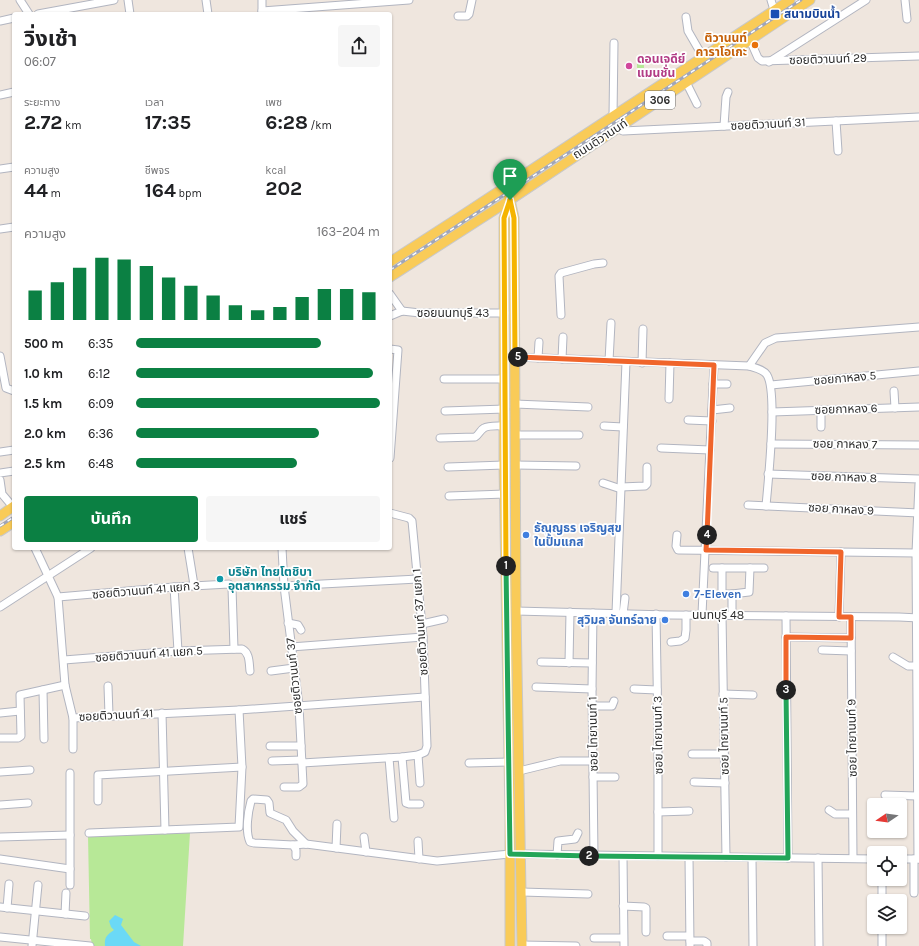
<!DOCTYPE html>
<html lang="th">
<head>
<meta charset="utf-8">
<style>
	:root { --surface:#fff; --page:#f6f6f6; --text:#202124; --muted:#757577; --accent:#0b8043 }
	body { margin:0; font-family:Karla,"Noto Sans Thai",sans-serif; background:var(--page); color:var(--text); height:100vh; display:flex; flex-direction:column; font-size:15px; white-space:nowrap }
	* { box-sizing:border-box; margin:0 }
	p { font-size:13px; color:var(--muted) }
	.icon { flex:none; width:22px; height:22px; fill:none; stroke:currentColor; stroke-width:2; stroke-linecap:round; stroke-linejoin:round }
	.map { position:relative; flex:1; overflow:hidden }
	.details { position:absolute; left:12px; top:12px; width:380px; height:538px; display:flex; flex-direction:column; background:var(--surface); border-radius:4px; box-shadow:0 1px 3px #0004 }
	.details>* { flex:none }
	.needle { width:26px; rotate:257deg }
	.controls { position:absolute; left:867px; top:798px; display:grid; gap:8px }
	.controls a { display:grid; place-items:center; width:40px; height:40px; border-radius:4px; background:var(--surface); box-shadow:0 1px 3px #0004; font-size:20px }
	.pin { position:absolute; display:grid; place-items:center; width:34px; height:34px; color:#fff; margin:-41px -17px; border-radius:50% 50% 50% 0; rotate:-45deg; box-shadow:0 0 4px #0007 }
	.pin .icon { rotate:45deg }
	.km { position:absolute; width:20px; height:20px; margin:-10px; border-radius:50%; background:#222; color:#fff; font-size:11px; line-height:20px; text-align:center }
	.round { display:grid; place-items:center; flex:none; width:42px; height:42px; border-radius:4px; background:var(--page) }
	.headline { display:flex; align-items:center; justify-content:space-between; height:68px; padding:0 12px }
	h1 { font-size:22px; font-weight:700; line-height:30px }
	.figures { display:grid; grid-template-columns:repeat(3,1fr); gap:6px; height:68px; padding:4px 12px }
	.figures div { display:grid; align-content:center }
	.figures b { font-size:20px; font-weight:700 }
	.figures small { font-size:11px; font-weight:400 }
	.figures p { font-size:11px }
	.chart { height:112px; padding:8px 12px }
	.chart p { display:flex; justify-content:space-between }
	.chart svg { width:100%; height:72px; margin-top:4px; stroke:var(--accent); stroke-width:6 }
	.button { display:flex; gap:8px; margin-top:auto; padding:8px 12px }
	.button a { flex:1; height:46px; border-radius:4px; background:var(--accent); color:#fff; font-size:16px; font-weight:700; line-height:46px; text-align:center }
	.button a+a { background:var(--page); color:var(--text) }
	ul { padding:0 12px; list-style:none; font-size:13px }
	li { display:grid; grid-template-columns:64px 48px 1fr; align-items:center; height:30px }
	li i { height:10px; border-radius:5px; background:var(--accent) }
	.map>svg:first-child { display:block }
	.green { fill:#b7e897 }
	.water { fill:#6bd9f6 }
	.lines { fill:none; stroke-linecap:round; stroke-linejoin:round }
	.minor-casing { stroke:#b2b5c0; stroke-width:9 }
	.major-casing { stroke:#c8c8c8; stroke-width:11 }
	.minor { stroke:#fff; stroke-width:7 }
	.major { stroke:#f9cb58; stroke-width:9 }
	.rail-casing { stroke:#a0a5b8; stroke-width:3 }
	.rail { stroke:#fff; stroke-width:1.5; stroke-dasharray:4.5; stroke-linecap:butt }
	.split-1-casing { stroke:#fff; stroke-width:8 }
	.split-2-casing { stroke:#fff; stroke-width:8 }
	.split-3-casing { stroke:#fff; stroke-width:8 }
	.split-4-casing { stroke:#fff; stroke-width:8 }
	.split-5-casing { stroke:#fff; stroke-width:8 }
	.split-6-casing { stroke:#fff; stroke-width:8 }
	.split-1 { stroke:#f5b400; stroke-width:5 }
	.split-2 { stroke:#22a559; stroke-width:5 }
	.split-3 { stroke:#22a559; stroke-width:5 }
	.split-4 { stroke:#f0652b; stroke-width:5 }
	.split-5 { stroke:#f0652b; stroke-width:5 }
	.split-6 { stroke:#f5b400; stroke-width:5 }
	.transit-dot { fill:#1a4fb4; stroke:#fff; stroke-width:1.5 }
	.food-dot { fill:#e8710a; stroke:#fff; stroke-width:1.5 }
	.hotel-dot { fill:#d1479c; stroke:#fff; stroke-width:1.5 }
	.shop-dot { fill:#3f7fe0; stroke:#fff; stroke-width:1.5 }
	.culture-dot { fill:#0f9aa8; stroke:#fff; stroke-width:1.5 }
	.labels { text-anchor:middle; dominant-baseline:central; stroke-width:3.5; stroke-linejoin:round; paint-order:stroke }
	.shield { fill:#fff; stroke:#6b6b6b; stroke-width:1 }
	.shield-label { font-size:11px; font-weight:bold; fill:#2c2c2c }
	.transit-label { font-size:12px; font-weight:bold; fill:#164399; stroke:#fff; text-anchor:start }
	.food-label { font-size:12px; font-weight:bold; fill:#c56008; stroke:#fff; text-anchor:end }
	.hotel-label { font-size:12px; font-weight:bold; fill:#b23c85; stroke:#fff; text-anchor:start }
	.street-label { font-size:12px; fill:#2c2c2c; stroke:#fff }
	.shop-label { font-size:12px; font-weight:bold; fill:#366cbe; stroke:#fff; text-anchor:start }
	.culture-label { font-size:12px; font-weight:bold; fill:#0d838f; stroke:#fff; text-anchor:start }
</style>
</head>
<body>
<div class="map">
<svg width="919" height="946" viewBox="0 0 919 946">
	<rect width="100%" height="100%" fill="#efe6de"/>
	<g class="green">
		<path d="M644,55V68H637V56Z"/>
		<path d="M190,833L183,946H92L91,939H90L88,836Z"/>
	</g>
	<path class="water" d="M115,915L123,919L121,925L134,942L141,946H105C104,937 107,935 114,930L111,927L109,921Z"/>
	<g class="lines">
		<defs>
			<g id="minor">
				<path d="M20,0L29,14"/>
				<path d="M128,0L130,14"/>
				<path d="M206,0L208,14"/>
				<path d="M262,0V14"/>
				<path d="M771,0L774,10"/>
				<path d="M905,0L907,19"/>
				<path d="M262,11L409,0"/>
				<path d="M38,14L114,0"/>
				<path d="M458,16H467L469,14L472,0"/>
				<path d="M686,17L688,31L703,57"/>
				<path d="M0,21L14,18"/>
				<path d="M750,40L758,58L762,61L919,56"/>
				<path d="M769,62L866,0"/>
				<path d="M686,82L697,104"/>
				<path d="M0,95L14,92"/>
				<path d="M613,116L614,43"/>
				<path d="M836,121L838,151"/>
				<path d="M724,126L726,97L728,92"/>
				<path d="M617,128L623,131L919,117"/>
				<path d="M0,169L14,167"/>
				<path d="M0,229L14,227"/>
				<path d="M390,294L402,311"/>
				<path d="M402,311L420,313H505"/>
				<path d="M561,315L559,276L561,273L594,264L603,263"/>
				<path d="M390,316L402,311"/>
				<path d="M390,349L398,350L390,458"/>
				<path d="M0,356L6,388L14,391"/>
				<path d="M515,357L749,366C755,368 763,369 767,375C778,393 768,482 766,506"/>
				<path d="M538,358L539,342"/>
				<path d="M562,359L563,337"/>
				<path d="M609,361L611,323"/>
				<path d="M642,363L643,329"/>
				<path d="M749,366L765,343L776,338L919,327"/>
				<path d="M444,379H504"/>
				<path d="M713,384H727"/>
				<path d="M771,385L919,371"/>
				<path d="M894,391L895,408"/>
				<path d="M669,399L670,363"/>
				<path d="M515,404L588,407"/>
				<path d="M712,410L730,408"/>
				<path d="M445,411L505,409"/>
				<path d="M772,412L919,407"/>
				<path d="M688,420L712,421"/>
				<path d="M604,426L623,427"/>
				<path d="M821,427V410"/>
				<path d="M515,435H579"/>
				<path d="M440,438L475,437C479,435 480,430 484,428C489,425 499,426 504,426"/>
				<path d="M771,444L919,445"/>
				<path d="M661,448L710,450"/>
				<path d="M0,452L14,450"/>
				<path d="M515,465L576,466"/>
				<path d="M448,467L504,465"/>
				<path d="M0,473L14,471"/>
				<path d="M768,474L919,479"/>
				<path d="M0,480L2,494L13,507"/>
				<path d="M603,483L621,489"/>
				<path d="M621,487L645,486L647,484V467"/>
				<path d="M449,496L505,494"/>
				<path d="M748,505L919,513"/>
				<path d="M677,535L676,546L678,550L916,553"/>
				<path d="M35,548L58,597L65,685L73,718V749"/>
				<path d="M188,548L194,585"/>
				<path d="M282,548L284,586L299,706L303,784L299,787H284"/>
				<path d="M713,568H764"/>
				<path d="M722,568V591L724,594H732V615"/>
				<path d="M284,586L418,579"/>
				<path d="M174,587L178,651"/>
				<path d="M732,594L749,592L750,568"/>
				<path d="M58,597L174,587L229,584L232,588L234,649"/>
				<path d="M0,607L91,548"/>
				<path d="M516,611L668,615L899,617L919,618"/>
				<path d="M593,613L592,689L594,856"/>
				<path d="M616,613L626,362"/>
				<path d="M623,614L625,598"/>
				<path d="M656,614L658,732V856"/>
				<path d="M702,614L714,365"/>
				<path d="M722,615L726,857"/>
				<path d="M786,616L788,858"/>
				<path d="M839,617L841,552"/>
				<path d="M851,617L853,858"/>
				<path d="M288,623L298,625L301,630"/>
				<path d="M422,624L444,619"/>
				<path d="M786,637L851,638"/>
				<path d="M671,642L680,641L685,638L686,630V615"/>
				<path d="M291,647L423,637"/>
				<path d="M822,650L851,651"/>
				<path d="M893,657L908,666H916"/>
				<path d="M64,660L178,651L242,649C250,653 249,663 250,671"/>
				<path d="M541,662L592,663"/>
				<path d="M569,663L570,612"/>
				<path d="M271,671L294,668"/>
				<path d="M108,686L109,715"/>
				<path d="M536,687L592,689"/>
				<path d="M634,689L657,690"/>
				<path d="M43,690L44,739"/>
				<path d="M723,694L753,695"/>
				<path d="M592,706H612L614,701"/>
				<path d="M0,713L20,711"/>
				<path d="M162,713L165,830"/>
				<path d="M73,718L239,710L425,697"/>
				<path d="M0,738H18L21,736L20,695L65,685"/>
				<path d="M270,746H301"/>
				<path d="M692,754H724"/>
				<path d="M418,755L420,783"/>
				<path d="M402,757L406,803L409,804H420"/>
				<path d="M389,758L394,818"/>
				<path d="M272,761L302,760"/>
				<path d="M302,763L402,757L418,755L425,752L427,746L423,637L412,521L409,518L390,513"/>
				<path d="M469,763L509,762"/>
				<path d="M519,771L560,761H593"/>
				<path d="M0,772L30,770"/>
				<path d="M70,773V885"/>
				<path d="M593,777H615"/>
				<path d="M694,782L725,783"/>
				<path d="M885,795L917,796"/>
				<path d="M98,801V775L242,767"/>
				<path d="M0,805L28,803"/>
				<path d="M829,810L835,814H852"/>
				<path d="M658,812L689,811"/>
				<path d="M89,833L239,827L242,767L239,710"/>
				<path d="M0,837L70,835"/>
				<path d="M364,837L366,852"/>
				<path d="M418,841L419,859"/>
				<path d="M293,845L306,844L437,861L510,854"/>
				<path d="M336,848L337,824"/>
				<path d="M520,854L874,859"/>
				<path d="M557,855L558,841L575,839L578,833"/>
				<path d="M296,856V850L293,845L254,843L250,842C245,831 248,812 251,801L253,799L267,800L269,803L270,813L286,820L293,831L306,844"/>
				<path d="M623,856L624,946"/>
				<path d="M689,857L690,946"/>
				<path d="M752,858L753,946"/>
				<path d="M818,858L819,946"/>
				<path d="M0,859L70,869"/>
				<path d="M900,859H918"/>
				<path d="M914,859V893"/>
				<path d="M918,859L916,553L919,484"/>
				<path d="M882,879V901"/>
				<path d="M522,892L588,894"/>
				<path d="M623,906L644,907L646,908V932"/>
				<path d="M0,907L85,916"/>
				<path d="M7,908L9,884"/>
				<path d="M65,914L66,893"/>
				<path d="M882,927V946"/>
				<path d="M667,936H689"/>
				<path d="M0,937L90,946"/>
				<path d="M594,938H623"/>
				<path d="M690,941H704L707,943V946"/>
				<path d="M522,945L576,946"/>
				<path d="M32,946L38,885"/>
			</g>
			<g id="major">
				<path d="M504,188L510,200L514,218L516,611L522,946"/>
				<path d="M510,201L504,218V465L510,818V946"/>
				<path d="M390,262L458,218L790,0"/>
				<path d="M390,277L510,200L810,0"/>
				<path d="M0,516L14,506"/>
				<path d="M0,531L14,522"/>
			</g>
		</defs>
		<use href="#minor" class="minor-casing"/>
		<use href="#major" class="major-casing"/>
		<use href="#minor" class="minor"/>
		<use href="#major" class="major"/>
		<defs>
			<g id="rail">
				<path d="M390,270L801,0"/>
				<path d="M0,526L14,517"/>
			</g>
		</defs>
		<use href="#rail" class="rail-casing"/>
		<use href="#rail" class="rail"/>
	</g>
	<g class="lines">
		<defs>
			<path id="split-1" d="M506,566L504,218L510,200"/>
			<path id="split-2" d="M506,566L510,854L589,856"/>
			<path id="split-3" d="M589,856L788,858L786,690"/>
			<path id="split-4" d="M707,535L706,550L841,552L839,617H851V638L786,637V690"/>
			<path id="split-5" d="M518,357L714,365L707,535"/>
			<path id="split-6" d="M510,200L514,218L515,357H518"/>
		</defs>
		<use href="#split-1" class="split-1-casing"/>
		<use href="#split-2" class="split-2-casing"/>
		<use href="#split-3" class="split-3-casing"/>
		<use href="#split-4" class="split-4-casing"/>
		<use href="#split-5" class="split-5-casing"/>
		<use href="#split-6" class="split-6-casing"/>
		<use href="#split-1" class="split-1"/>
		<use href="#split-2" class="split-2"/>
		<use href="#split-3" class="split-3"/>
		<use href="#split-4" class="split-4"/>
		<use href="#split-5" class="split-5"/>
		<use href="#split-6" class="split-6"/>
	</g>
	<rect class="transit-dot" x="770" y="9" width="10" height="10" rx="2"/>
	<circle class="food-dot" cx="755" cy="45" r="4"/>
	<circle class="hotel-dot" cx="629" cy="66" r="4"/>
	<g class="shop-dot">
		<circle cx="526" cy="535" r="4"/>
		<circle cx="686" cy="594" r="4"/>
		<circle cx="665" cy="620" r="4"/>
	</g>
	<circle class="culture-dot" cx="220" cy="579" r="4"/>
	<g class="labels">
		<rect class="shield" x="645" y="91" width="30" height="18" rx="3"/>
		<g class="shield-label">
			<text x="660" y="100">306</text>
		</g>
		<g class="transit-label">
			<text x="784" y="14">สนามบินน้ำ</text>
		</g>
		<g class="food-label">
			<text x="747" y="38">ติวานนท์<tspan x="747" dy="14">คาราโอเกะ</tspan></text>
		</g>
		<g class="hotel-label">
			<text x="637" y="59">ดอนเจดีย์<tspan x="637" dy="14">แมนชั่น</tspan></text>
		</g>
		<g class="street-label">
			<text transform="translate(828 59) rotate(-2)">ซอยติวานนท์ 29</text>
			<text transform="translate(768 124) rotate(-3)">ซอยติวานนท์ 31</text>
			<text transform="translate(600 139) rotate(-33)">ถนนติวานนท์</text>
			<text x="453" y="313">ซอยนนทบุรี 43</text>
			<text transform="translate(845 378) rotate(-5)">ซอยกาหลง 5</text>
			<text transform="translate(846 409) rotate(-2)">ซอยกาหลง 6</text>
			<text transform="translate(845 444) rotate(1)">ซอย กาหลง 7</text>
			<text transform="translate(844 477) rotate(2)">ซอย กาหลง 8</text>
			<text transform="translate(841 509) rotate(3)">ซอย กาหลง 9</text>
			<text transform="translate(146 590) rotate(-5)">ซอยติวานนท์ 41 แยก 3</text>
			<text x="718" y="615">นนทบุรี 48</text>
			<text transform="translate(420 622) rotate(-94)">ซอยติวานนท์ 37 แยก 1</text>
			<text transform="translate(149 654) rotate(-4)">ซอยติวานนท์ 41 แยก 5</text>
			<text transform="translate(294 676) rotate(-96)">ซอยติวานนท์ 37</text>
			<text transform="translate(116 715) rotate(-3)">ซอยติวานนท์ 41</text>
			<text transform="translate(593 734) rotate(-91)">ซอย ไทยานนท์ 1</text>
			<text transform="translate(658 735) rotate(-91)">ซอย ไทยานนท์ 3</text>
			<text transform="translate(724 736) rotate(-91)">ซอย ไทยานนท์ 5</text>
			<text transform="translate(852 738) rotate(-91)">ซอย ไทยานนท์ 9</text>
		</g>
		<g class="shop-label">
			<text x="534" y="528">ธัญญธร เจริญสุข<tspan x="534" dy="14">ในปั้มแกส</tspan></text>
			<text x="694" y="594">7-Eleven</text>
			<text x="657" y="620" text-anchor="end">สุวิมล จันทร์ฉาย</text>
		</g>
		<g class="culture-label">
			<text x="228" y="572">บริษัท ไทยโตชิบา<tspan x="228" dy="14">อุตสาหกรรม จำกัด</tspan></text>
		</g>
	</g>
</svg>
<div class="controls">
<a><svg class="needle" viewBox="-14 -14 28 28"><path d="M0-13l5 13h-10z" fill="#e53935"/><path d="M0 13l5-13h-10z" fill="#757577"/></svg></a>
<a><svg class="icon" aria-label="locate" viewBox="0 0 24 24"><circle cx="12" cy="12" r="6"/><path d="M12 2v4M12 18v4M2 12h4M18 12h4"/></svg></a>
<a><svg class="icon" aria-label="layers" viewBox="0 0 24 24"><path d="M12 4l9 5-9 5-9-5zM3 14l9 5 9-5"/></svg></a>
</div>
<div class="pin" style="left:510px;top:200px;background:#1e9e55"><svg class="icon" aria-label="arrive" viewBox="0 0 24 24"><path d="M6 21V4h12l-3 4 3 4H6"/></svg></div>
<b class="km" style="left:506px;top:566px">1</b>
<b class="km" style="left:589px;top:856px">2</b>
<b class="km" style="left:786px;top:690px">3</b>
<b class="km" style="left:707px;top:535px">4</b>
<b class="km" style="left:518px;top:357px">5</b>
<section class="details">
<div class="headline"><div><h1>วิ่งเช้า</h1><p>06:07</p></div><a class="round"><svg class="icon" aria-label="share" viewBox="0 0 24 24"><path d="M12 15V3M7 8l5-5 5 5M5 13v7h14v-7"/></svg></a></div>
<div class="figures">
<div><p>ระยะทาง</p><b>2.72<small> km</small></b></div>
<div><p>เวลา</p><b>17:35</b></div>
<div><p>เพซ</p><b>6:28<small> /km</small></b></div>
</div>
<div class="figures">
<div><p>ความสูง</p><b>44<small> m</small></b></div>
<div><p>ชีพจร</p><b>164<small> bpm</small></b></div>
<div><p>kcal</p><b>202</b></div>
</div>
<div class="chart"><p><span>ความสูง</span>163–204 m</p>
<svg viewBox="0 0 160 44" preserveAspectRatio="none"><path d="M5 44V26M15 44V21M25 44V12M35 44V6M45 44V7M55 44V11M65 44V18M75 44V23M85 44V29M95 44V35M105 44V38M115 44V36M125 44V30M135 44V25M145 44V25M155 44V27"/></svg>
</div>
<ul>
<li><b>500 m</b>6:35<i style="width:76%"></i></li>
<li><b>1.0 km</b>6:12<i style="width:97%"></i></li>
<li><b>1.5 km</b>6:09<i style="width:100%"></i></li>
<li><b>2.0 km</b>6:36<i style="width:75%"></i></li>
<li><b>2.5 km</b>6:48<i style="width:66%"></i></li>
</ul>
<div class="button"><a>บันทึก</a><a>แชร์</a></div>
</section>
</div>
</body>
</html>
